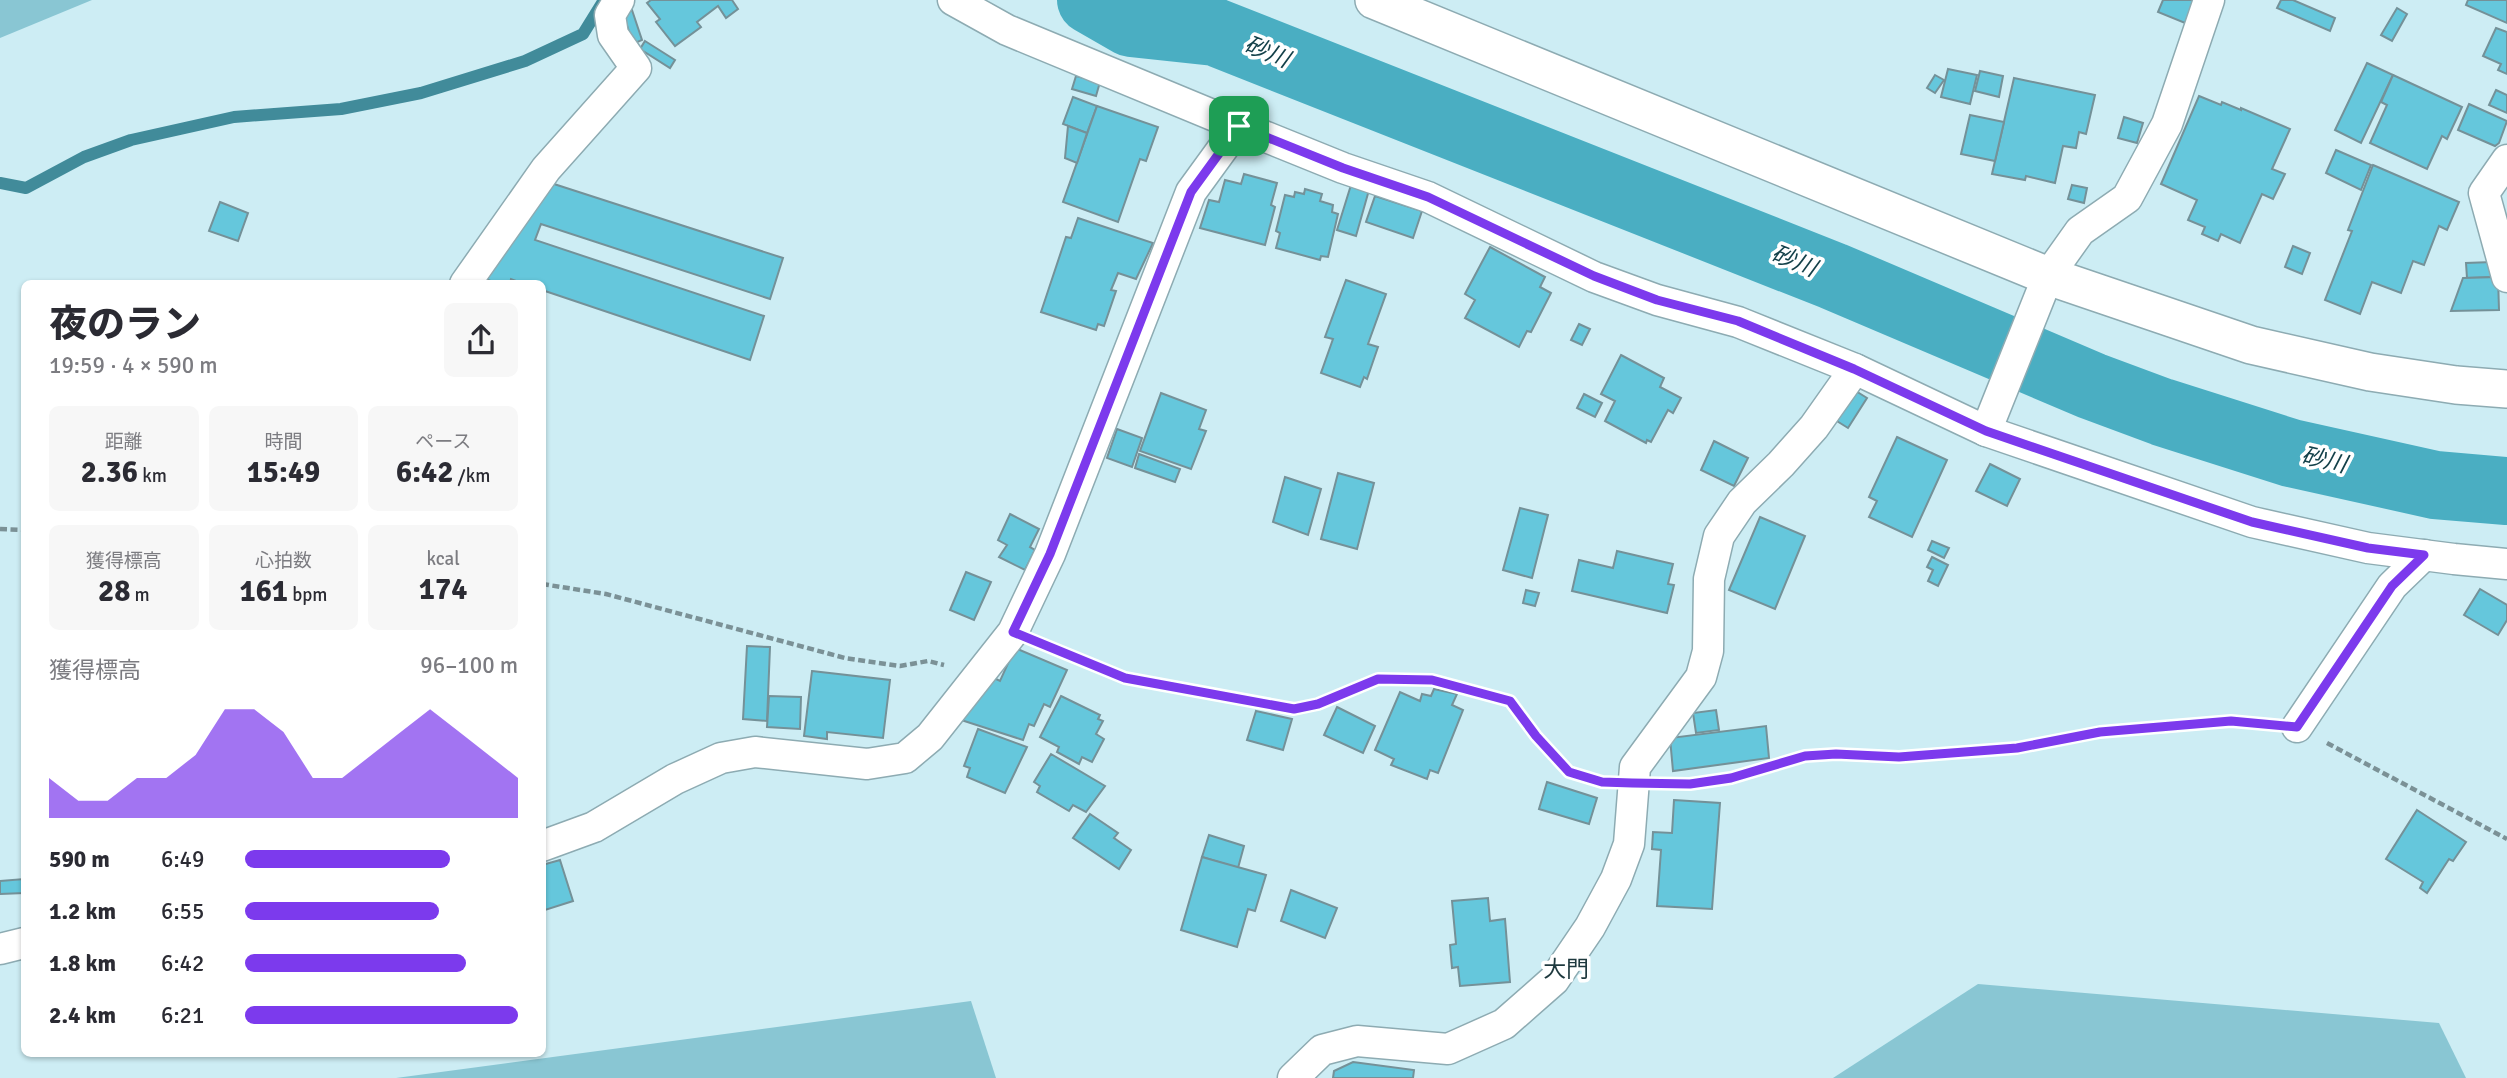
<!DOCTYPE html>
<html lang="ja">
<head>
<meta charset="utf-8">
<style>
	:root { --surface:#fff; --page:#f7f7f7; --text:#2b2b33; --muted:#7c7c81; --accent:#7c3aed }
	body { margin:0; font-family:Signika,"Noto Sans JP",sans-serif; background:var(--page); color:var(--text); height:100vh; display:flex; flex-direction:column; font-size:26px; white-space:nowrap }
	* { box-sizing:border-box; margin:0 }
	p { font-size:23px; color:var(--muted) }
	.icon { flex:none; width:38px; height:38px; fill:none; stroke:currentColor; stroke-width:2; stroke-linecap:round; stroke-linejoin:round }
	.map { position:relative; flex:1; overflow:hidden }
	.details { position:absolute; left:21px; top:280px; width:525px; height:777px; display:flex; flex-direction:column; background:var(--surface); border-radius:10px; box-shadow:0 2px 5px #0004 }
	.details>* { flex:none }
	.pin { position:absolute; display:grid; place-items:center; width:60px; height:60px; color:#fff; margin:-30px; border-radius:14px; box-shadow:0 4px 10px #0006 }
	.round { display:grid; place-items:center; flex:none; width:74px; height:74px; border-radius:10px; background:var(--page) }
	.headline { display:flex; align-items:center; justify-content:space-between; height:119px; padding:0 28px }
	h1 { font-size:38px; font-weight:800; line-height:52px }
	.metrics { display:grid; grid-template-columns:repeat(3,1fr); gap:10px; height:119px; padding:7px 28px }
	.metrics div { display:grid; align-content:center; border-radius:10px; background:var(--page); text-align:center }
	.metrics b { font-size:30px; font-weight:800 }
	.metrics small { font-size:19px; font-weight:400 }
	.metrics p { font-size:19px }
	.chart { height:196px; padding:14px 28px }
	.chart p { display:flex; justify-content:space-between }
	.chart svg { width:100%; height:126px; margin-top:7px; fill:var(--accent); opacity:.7 }
	ul { padding:0 28px; list-style:none; font-size:23px }
	li { display:grid; grid-template-columns:112px 84px 1fr; align-items:center; height:52px }
	li i { height:18px; border-radius:9px; background:var(--accent) }
	.map>svg:first-child { display:block }
	.green { fill:#89c6d3 }
	.lines { fill:none; stroke-linecap:round; stroke-linejoin:round }
	.stream { stroke:#418b9a; stroke-width:12 }
	.river { stroke:#4aaec2; stroke-width:68 }
	.building { fill:#65c7dc; stroke:#749198; stroke-width:2 }
	.minor-casing { stroke:#8dabb2; stroke-width:33 }
	.tertiary-casing { stroke:#8dabb2; stroke-width:40 }
	.path { stroke:#7b9196; stroke-width:4.5; stroke-dasharray:7 3.5; stroke-linecap:butt }
	.minor { stroke:#fff; stroke-width:30 }
	.tertiary { stroke:#fff; stroke-width:37 }
	.route-casing { stroke:#fff; stroke-width:14 }
	.route { stroke:#7c3aed; stroke-width:9 }
	.labels { text-anchor:middle; dominant-baseline:central; stroke-width:7; stroke-linejoin:round; paint-order:stroke }
	.water-label { font-size:23px; font-style:italic; fill:#14414a; stroke:#fff }
	.neighbourhood-label { font-size:23px; fill:#1e393e; stroke:#fff }
</style>
</head>
<body>
<div class="map">
<svg width="2507" height="1078" viewBox="0 0 2507 1078">
	<rect width="100%" height="100%" fill="#cdedf4"/>
	<g class="green">
		<path d="M0,0H92L0,38Z"/>
		<path d="M1978,984L2439,1023L2466,1078H1833Z"/>
		<path d="M971,1001L996,1078H396Z"/>
	</g>
	<g class="lines">
		<path class="stream" d="M0,183L26,188L84,157L131,140L234,117L341,109L421,93L525,61L583,34L604,0"/>
		<path class="river" d="M1091,0L1131,23L1215,32L1833,276L2092,386L2162,412L2291,453L2435,485L2507,491"/>
	</g>
	<g class="building">
		<path d="M651,0H732L738,9L726,18L718,6L697,22L701,27L675,46L656,22L660,19L647,3Z"/>
		<path d="M2163,0H2195L2185,23L2158,12Z"/>
		<path d="M2281,0H2293L2335,18L2330,31L2277,8Z"/>
		<path d="M2468,0H2507V23L2466,5Z"/>
		<path d="M2397,8L2407,14L2392,41L2381,35Z"/>
		<path d="M632,10L642,40L633,44L623,13Z"/>
		<path d="M2496,28L2507,32V74L2498,70L2501,64L2483,56Z"/>
		<path d="M645,41L675,60L670,68L640,49Z"/>
		<path d="M2367,63L2393,75L2361,143L2335,130Z"/>
		<path d="M1948,69L1977,75L1970,104L1941,97Z"/>
		<path d="M1980,71L2003,76L1999,97L1975,91Z"/>
		<path d="M1935,75L1944,80L1935,93L1927,88Z"/>
		<path d="M2393,75L2462,107L2447,139L2442,136L2427,169L2370,143L2387,105L2381,102Z"/>
		<path d="M1076,76L1100,82L1096,96L1072,89Z"/>
		<path d="M2014,78L2095,95L2086,134L2079,132L2076,148L2063,146L2055,183L2026,176L2025,180L1992,174Z"/>
		<path d="M2496,90L2507,95V113L2489,105Z"/>
		<path d="M2199,96L2221,105L2222,102L2241,110V108L2290,129L2272,169L2285,174L2273,199L2262,194L2240,243L2221,234L2218,241L2202,234L2205,227L2188,220L2197,200L2161,184Z"/>
		<path d="M1073,97L1097,106L1087,133L1063,124Z"/>
		<path d="M2469,104L2507,121L2499,143L2495,146L2458,130Z"/>
		<path d="M1097,106L1158,127L1146,161L1140,159L1118,222L1063,202Z"/>
		<path d="M1970,115L2004,122L1995,161L1961,154Z"/>
		<path d="M2124,117L2143,123L2137,143L2118,138Z"/>
		<path d="M1068,126L1087,133L1077,163L1065,158Z"/>
		<path d="M2336,150L2371,165L2361,190L2326,173Z"/>
		<path d="M2373,165L2459,202L2447,230L2439,226L2424,265L2413,261L2401,293L2372,282L2360,314L2325,300L2352,231L2348,230Z"/>
		<path d="M1244,174L1277,183L1271,205L1275,207L1265,245L1200,228L1209,200L1219,202L1225,180L1241,184Z"/>
		<path d="M554,184L783,258L770,299L541,224L535,240L764,316L750,360L542,290V284H524L511,279L510,284H498L483,278Z"/>
		<path d="M1351,185L1369,190L1356,236L1337,230Z"/>
		<path d="M2072,185L2087,188L2084,203L2068,199Z"/>
		<path d="M1305,189L1322,194L1320,201L1333,205L1332,212L1338,214L1328,257L1321,256L1320,260L1276,248L1280,233L1276,231L1285,195L1294,197L1295,192L1304,194Z"/>
		<path d="M1375,196L1422,211L1413,238L1366,222Z"/>
		<path d="M220,202L248,213L238,241L209,231Z"/>
		<path d="M1078,218L1153,243L1136,279L1118,273L1111,290L1116,291L1104,326L1098,324L1096,330L1041,312L1066,237L1071,238Z"/>
		<path d="M2293,246L2310,253L2302,274L2285,267Z"/>
		<path d="M1490,247L1545,277L1540,287L1551,293L1531,332L1527,331L1519,347L1465,318L1475,300L1465,294Z"/>
		<path d="M2492,262L2494,277L2467,278L2466,263Z"/>
		<path d="M2498,277L2499,310L2451,311L2463,278Z"/>
		<path d="M1346,280L1386,294L1368,344L1378,347L1367,379L1364,377L1360,387L1321,373L1333,339L1325,337Z"/>
		<path d="M1579,324L1590,329L1582,345L1571,340Z"/>
		<path d="M1621,355L1664,378L1660,387L1681,398L1673,413L1668,410L1651,442L1647,440L1646,443L1605,421L1615,401L1601,394Z"/>
		<path d="M1851,388L1867,398L1848,428L1832,418Z"/>
		<path d="M1161,393L1206,410L1199,429L1206,431L1191,469L1140,451Z"/>
		<path d="M1584,394L1602,403L1595,417L1577,408Z"/>
		<path d="M1117,429L1142,438L1132,467L1107,458Z"/>
		<path d="M1897,437L1947,460L1912,537L1869,517L1877,501L1869,497Z"/>
		<path d="M1714,441L1748,458L1734,486L1701,470Z"/>
		<path d="M1139,454L1180,469L1175,482L1135,468Z"/>
		<path d="M1990,464L2020,479L2007,506L1976,491Z"/>
		<path d="M1338,473L1374,483L1357,549L1321,539Z"/>
		<path d="M1285,477L1321,489L1308,535L1273,522Z"/>
		<path d="M1520,508L1548,515L1532,578L1503,570Z"/>
		<path d="M1010,514L1039,529L1030,547L1035,550L1025,570L999,557L1007,545L998,540Z"/>
		<path d="M1760,517L1805,536L1775,609L1729,590Z"/>
		<path d="M1932,541L1949,548L1944,558L1928,550Z"/>
		<path d="M1617,551L1673,564L1668,584L1674,585L1667,613L1572,591L1579,560L1613,568Z"/>
		<path d="M1932,557L1948,565L1938,586L1928,581L1933,570L1927,567Z"/>
		<path d="M966,572L991,582L974,620L950,610Z"/>
		<path d="M2480,589L2507,605V620L2498,635L2464,615Z"/>
		<path d="M1526,590L1539,593L1535,606L1523,603Z"/>
		<path d="M747,646L770,647L767,721L743,719Z"/>
		<path d="M1015,648L1067,670L1050,707L1044,704L1034,726L1029,724L1023,740L958,719L992,677L1000,681Z"/>
		<path d="M812,671L890,680L883,738L827,732V739L804,736Z"/>
		<path d="M1434,689L1457,694L1452,705L1463,710L1438,773L1430,770L1427,779L1391,765L1394,759L1375,750L1400,692L1420,701L1422,694L1431,696Z"/>
		<path d="M769,696L801,697L800,729L767,727Z"/>
		<path d="M1061,696L1100,715L1098,719L1103,721L1096,734L1104,739L1092,762L1082,757L1079,764L1057,752L1059,747L1040,737Z"/>
		<path d="M1337,707L1375,726L1363,753L1324,735Z"/>
		<path d="M1716,710L1719,730L1696,733L1693,713Z"/>
		<path d="M1256,711L1292,719L1283,750L1247,740Z"/>
		<path d="M1766,726L1769,758L1673,771L1670,738Z"/>
		<path d="M978,729L1027,747L1005,793L967,777L970,768L964,766Z"/>
		<path d="M1051,754L1105,786L1086,812L1073,805L1069,811L1037,792L1040,786L1034,782Z"/>
		<path d="M1547,782L1597,798L1589,824L1539,809Z"/>
		<path d="M1674,800L1720,803L1712,909L1657,906L1661,850L1652,849L1653,832L1672,833Z"/>
		<path d="M2417,810L2466,842L2453,861L2449,859L2427,893L2420,888L2423,882L2386,859Z"/>
		<path d="M1090,814L1118,833L1114,838L1131,850L1119,869L1073,838Z"/>
		<path d="M1209,835L1244,846L1238,868L1202,857Z"/>
		<path d="M1202,857L1266,875L1255,911L1248,909L1237,947L1181,930Z"/>
		<path d="M560,860L573,901L542,911V865Z"/>
		<path d="M24,879V893L0,894V881Z"/>
		<path d="M1291,890L1337,908L1325,938L1281,921Z"/>
		<path d="M1488,898L1490,921L1505,919L1510,982L1460,986L1458,967L1452,968L1450,945L1456,944L1452,901Z"/>
		<path d="M1353,1062L1414,1070L1413,1078H1333L1334,1071Z"/>
	</g>
	<g class="lines">
		<defs>
			<g id="minor">
				<path d="M953,0L1007,30L1239,126L1343,168L1428,197L1594,277L1657,300L1738,322L1855,369L1986,431L2252,522L2368,548L2454,559L2507,564"/>
				<path d="M2507,160L2484,193L2507,277"/>
				<path d="M465,284L546,169L636,68L613,35L610,15L619,0"/>
				<path d="M1986,431L2048,276L2080,231L2127,198L2167,124L2209,0"/>
				<path d="M2297,727L2392,586L2424,555"/>
				<path d="M542,846L594,827L675,779L721,758L755,752L867,764L905,758L930,737L1013,632L1050,554L1191,192L1239,126"/>
				<path d="M0,949L24,943"/>
				<path d="M1293,1078L1322,1050L1357,1041L1448,1049L1504,1024L1554,980L1590,927L1616,879L1629,844L1635,767L1701,677L1708,651L1709,579L1719,536L1742,502L1781,464L1814,427L1855,369"/>
			</g>
			<path id="tertiary" d="M1374,0L2048,276L2251,345L2370,372L2456,385L2507,389"/>
		</defs>
		<use href="#minor" class="minor-casing"/>
		<use href="#tertiary" class="tertiary-casing"/>
		<g class="path">
			<path d="M0,529L24,530"/>
			<path d="M542,584L606,594L845,658L900,666L928,661L944,665"/>
			<path d="M1043,644L1124,678L1294,709L1318,704L1378,679L1432,680L1510,701L1536,736L1569,772L1601,782"/>
			<path d="M2327,743L2507,839"/>
			<path d="M1666,784H1690L1732,778L1805,756L1836,754L1899,757L2017,748L2100,732L2231,721L2263,723"/>
		</g>
		<use href="#minor" class="minor"/>
		<use href="#tertiary" class="tertiary"/>
	</g>
	<g class="lines">
		<defs>
			<path id="route" d="M1239,126L1343,168L1428,197L1594,276L1657,300L1738,321L1854,369L1986,431L2252,522L2368,548L2424,555L2392,586L2297,727L2231,721L2100,732L2017,748L1899,757L1836,754L1805,756L1731,778L1690,784L1632,783L1602,782L1569,772L1536,736L1510,701L1432,680L1378,679L1318,704L1294,709L1125,678L1013,632L1050,554L1191,192Z"/>
		</defs>
		<use href="#route" class="route-casing"/>
		<use href="#route" class="route"/>
	</g>
	<g class="labels">
		<g class="water-label">
			<text transform="translate(1267 52) rotate(22)">砂川</text>
			<text transform="translate(1794 261) rotate(22)">砂川</text>
			<text transform="translate(2324 460) rotate(13)">砂川</text>
		</g>
		<g class="neighbourhood-label">
			<text x="1566" y="969">大門</text>
		</g>
	</g>
</svg>
<div class="pin" style="left:1239px;top:126px;background:#1e9e55"><svg class="icon" aria-label="arrive" viewBox="0 0 24 24"><path d="M6 21V4h12l-3 4 3 4H6"/></svg></div>
<section class="details">
<div class="headline"><div><h1>夜のラン</h1><p>19:59 · 4 × 590 m</p></div><a class="round"><svg class="icon" aria-label="share" viewBox="0 0 24 24"><path d="M12 15V3M7 8l5-5 5 5M5 13v7h14v-7"/></svg></a></div>
<div class="metrics">
<div><p>距離</p><b>2.36<small> km</small></b></div>
<div><p>時間</p><b>15:49</b></div>
<div><p>ペース</p><b>6:42<small> /km</small></b></div>
</div>
<div class="metrics">
<div><p>獲得標高</p><b>28<small> m</small></b></div>
<div><p>心拍数</p><b>161<small> bpm</small></b></div>
<div><p>kcal</p><b>174</b></div>
</div>
<div class="chart"><p><span>獲得標高</span>96–100 m</p>
<svg viewBox="0 0 160 44" preserveAspectRatio="none"><path d="M0 44V30L10 38L20 38L30 30L40 30L50 22L60 6L70 6L80 14L90 30L100 30L110 22L120 14L130 6L140 14L150 22L160 30V44z"/></svg>
</div>
<ul>
<li><b>590 m</b>6:49<i style="width:75%"></i></li>
<li><b>1.2 km</b>6:55<i style="width:71%"></i></li>
<li><b>1.8 km</b>6:42<i style="width:81%"></i></li>
<li><b>2.4 km</b>6:21<i style="width:100%"></i></li>
</ul>
</section>
</div>
</body>
</html>
